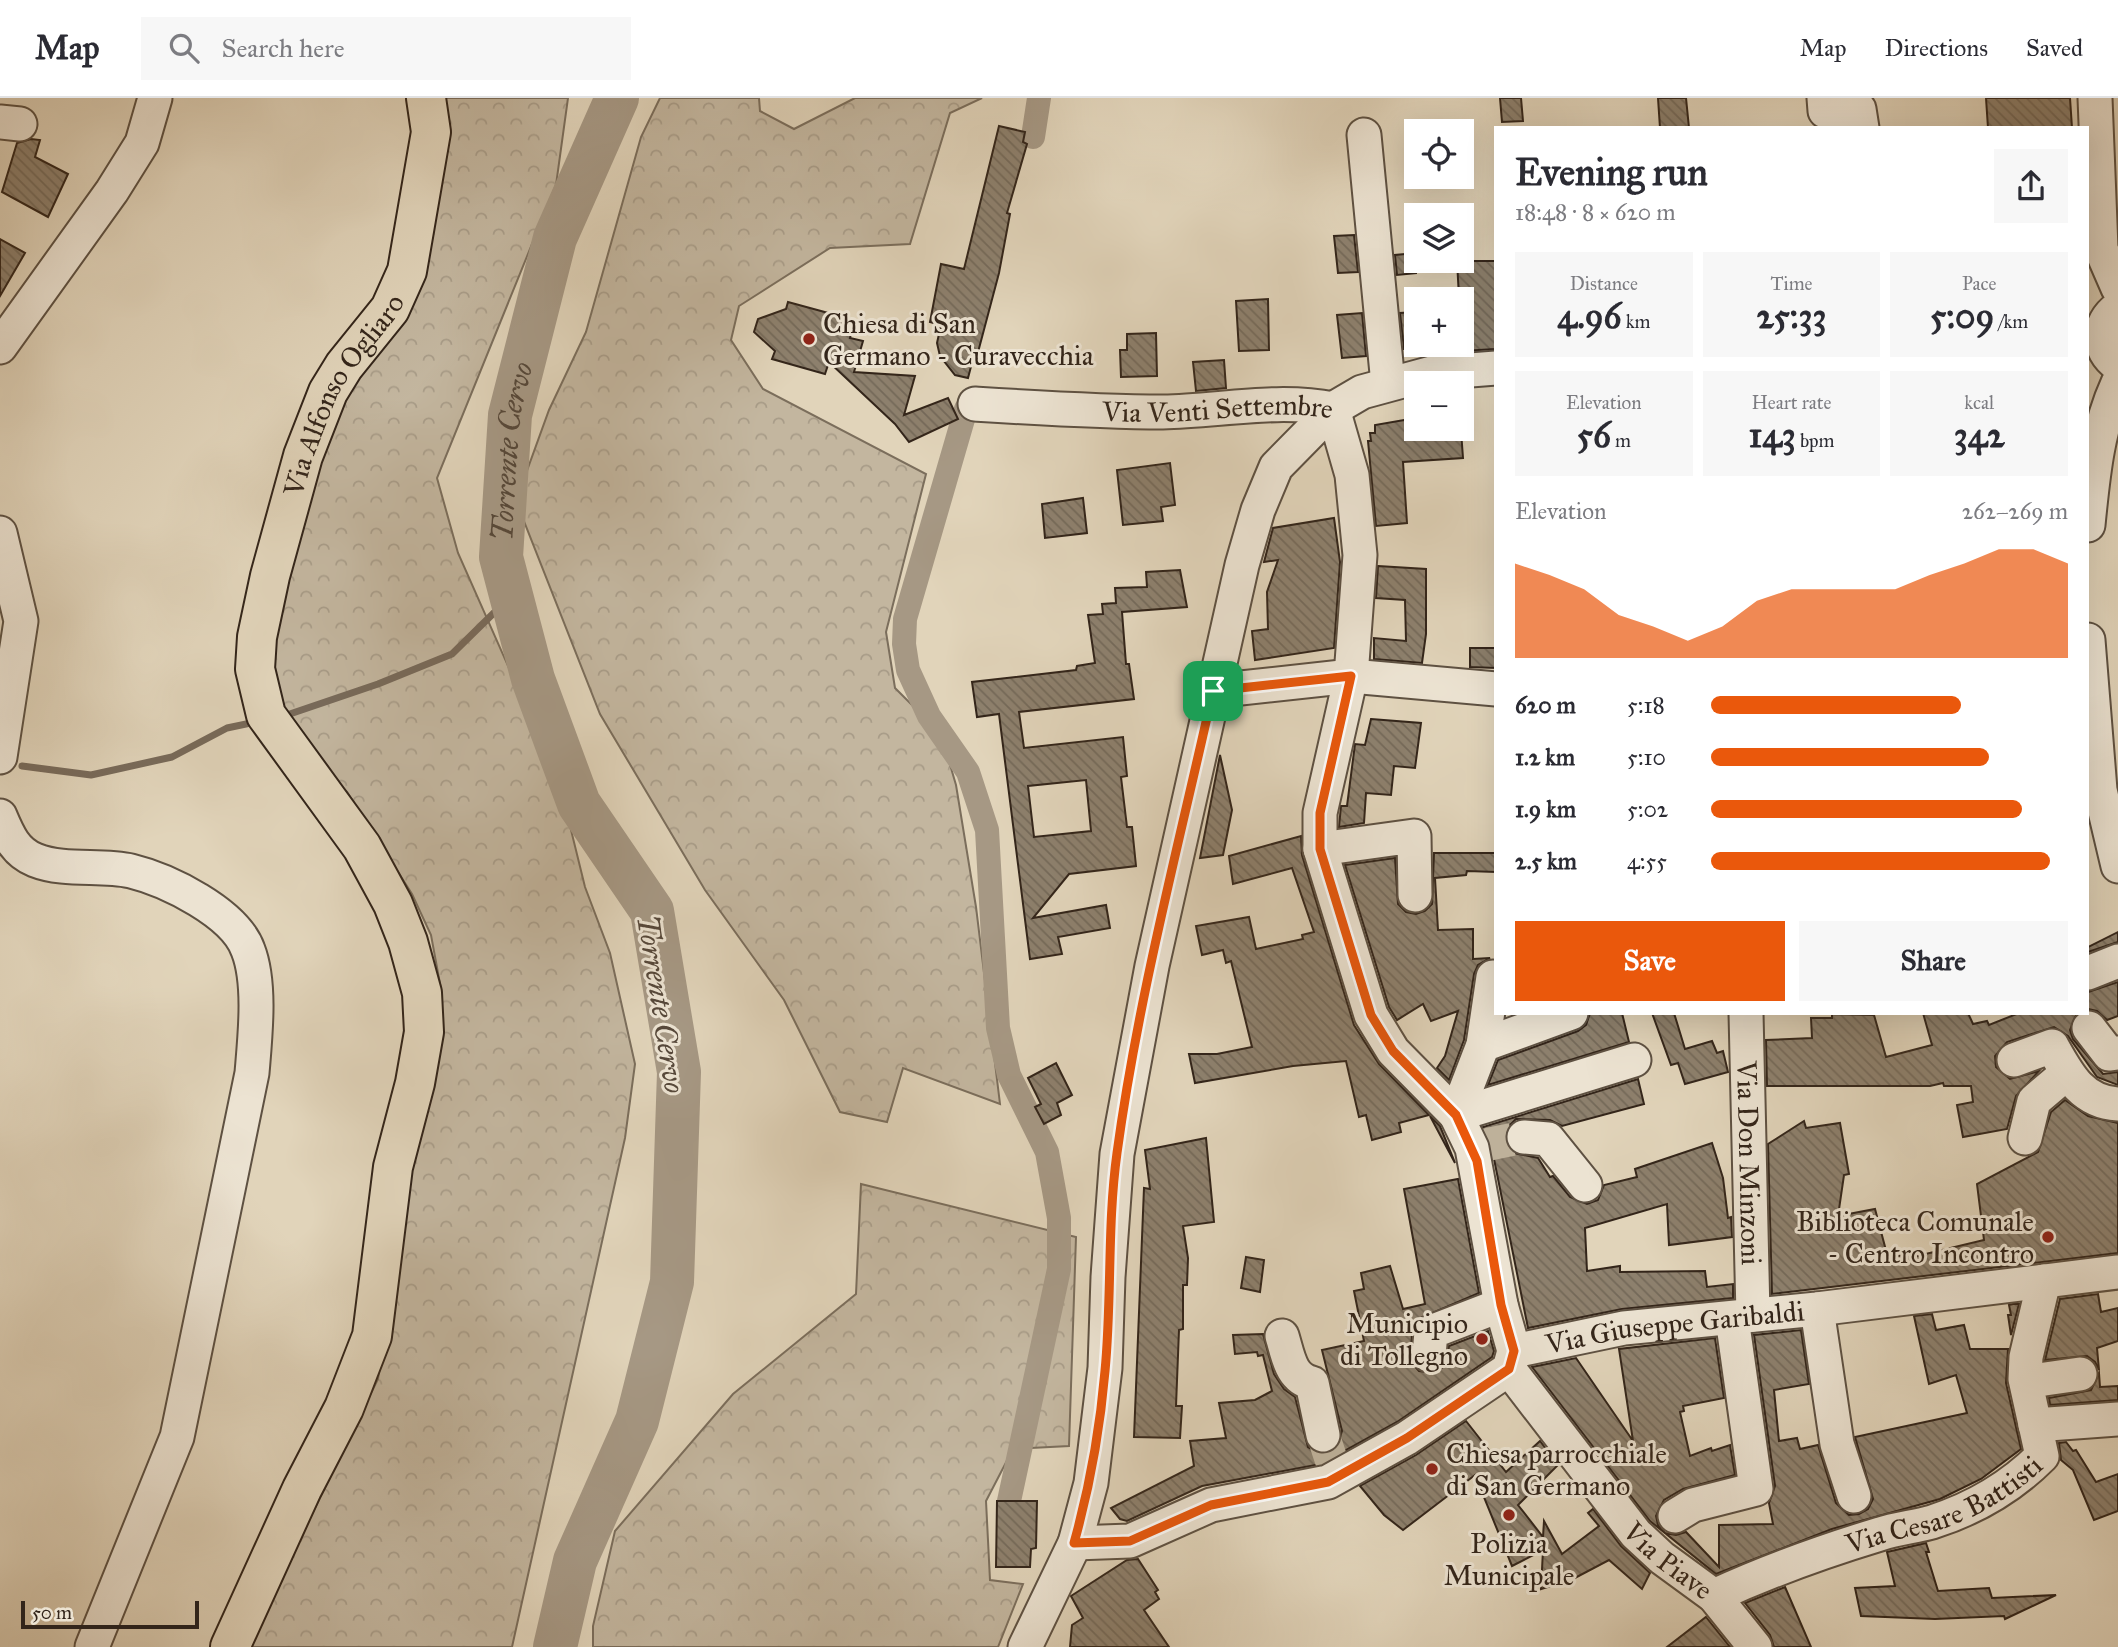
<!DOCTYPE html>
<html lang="en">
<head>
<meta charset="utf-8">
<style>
	:root { --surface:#fff; --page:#f7f7f7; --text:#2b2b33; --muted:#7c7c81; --line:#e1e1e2; --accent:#ea580c }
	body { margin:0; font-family:"IM FELL Great Primer",serif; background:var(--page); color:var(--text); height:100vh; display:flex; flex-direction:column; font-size:26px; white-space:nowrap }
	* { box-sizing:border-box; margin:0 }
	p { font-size:23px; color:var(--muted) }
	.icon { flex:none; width:38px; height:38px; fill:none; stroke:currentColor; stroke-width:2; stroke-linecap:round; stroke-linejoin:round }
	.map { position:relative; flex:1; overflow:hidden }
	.panel { position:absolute; left:1494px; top:28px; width:595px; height:889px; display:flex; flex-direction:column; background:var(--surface); border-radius:0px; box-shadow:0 7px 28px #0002 }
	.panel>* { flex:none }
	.fabs { position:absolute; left:1404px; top:21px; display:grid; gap:14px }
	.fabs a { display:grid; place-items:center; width:70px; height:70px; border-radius:0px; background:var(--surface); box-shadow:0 7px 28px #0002; font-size:35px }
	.scale { position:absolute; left:21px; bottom:18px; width:178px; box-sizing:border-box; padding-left:7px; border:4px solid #33251a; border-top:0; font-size:19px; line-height:24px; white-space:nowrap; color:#33251a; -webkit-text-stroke:5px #ece3d2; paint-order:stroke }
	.pin { position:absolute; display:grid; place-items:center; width:60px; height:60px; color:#fff; margin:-30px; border-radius:14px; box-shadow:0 4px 10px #0006 }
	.round { display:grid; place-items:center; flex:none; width:74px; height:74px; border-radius:0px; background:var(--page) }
	.summary { display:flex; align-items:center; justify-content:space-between; height:119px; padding:0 21px }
	h1 { font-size:38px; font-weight:700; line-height:52px }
	.figures { display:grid; grid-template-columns:repeat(3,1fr); gap:10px; height:119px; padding:7px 21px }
	.figures div { display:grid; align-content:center; border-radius:0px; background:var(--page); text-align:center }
	.figures b { font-size:35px; font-weight:700 }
	.figures small { font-size:19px; font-weight:400 }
	.figures p { font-size:19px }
	.chart { height:196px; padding:14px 21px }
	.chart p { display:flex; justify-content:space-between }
	.chart svg { width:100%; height:126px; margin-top:7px; fill:var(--accent); opacity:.7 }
	.action { display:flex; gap:14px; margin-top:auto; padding:14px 21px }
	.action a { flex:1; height:80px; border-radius:0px; background:var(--accent); color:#fff; font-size:28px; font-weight:700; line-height:80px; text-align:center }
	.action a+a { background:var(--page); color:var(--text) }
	ul { padding:0 21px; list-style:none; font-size:23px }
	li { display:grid; grid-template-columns:112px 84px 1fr; align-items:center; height:52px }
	li i { height:18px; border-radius:9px; background:var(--accent) }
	header { display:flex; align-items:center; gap:42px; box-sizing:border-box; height:98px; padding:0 35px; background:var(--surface); border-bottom:2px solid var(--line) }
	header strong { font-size:33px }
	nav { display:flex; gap:38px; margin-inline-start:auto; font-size:24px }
	.search { width:490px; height:63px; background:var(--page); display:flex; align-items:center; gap:18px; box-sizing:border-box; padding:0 24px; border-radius:0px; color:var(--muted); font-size:26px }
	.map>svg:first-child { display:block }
	.forest { fill:url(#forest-crowns); stroke:#7b6e5c; stroke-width:2 }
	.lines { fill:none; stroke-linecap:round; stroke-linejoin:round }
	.stream { stroke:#786a5a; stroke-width:7 }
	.canal { stroke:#a69884; stroke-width:24 }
	.river { stroke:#a69884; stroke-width:44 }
	.building { fill:url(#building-back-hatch); stroke:#33251a; stroke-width:2; fill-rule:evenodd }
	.minor-tunnel { stroke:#beb19a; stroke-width:33; stroke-dasharray:33 17; stroke-linecap:butt }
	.minor-casing { stroke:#5e5142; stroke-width:37 }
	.major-casing { stroke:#33251a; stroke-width:42 }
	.minor { stroke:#ece3d2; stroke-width:33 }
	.major { stroke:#e1d4ba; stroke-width:38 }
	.route-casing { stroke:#fff; stroke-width:14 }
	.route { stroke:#ea580c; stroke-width:9 }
	.poi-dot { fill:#8f2418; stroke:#ece3d2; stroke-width:2.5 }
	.labels { text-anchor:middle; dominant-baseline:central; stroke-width:6; stroke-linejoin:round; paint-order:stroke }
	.poi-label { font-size:28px; fill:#33251a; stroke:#ece3d2; text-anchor:start }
	.street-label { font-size:28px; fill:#33251a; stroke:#ece3d2 }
	.water-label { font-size:30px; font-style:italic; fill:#56483a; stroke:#ece3d2 }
</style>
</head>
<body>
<header>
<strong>Map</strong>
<div class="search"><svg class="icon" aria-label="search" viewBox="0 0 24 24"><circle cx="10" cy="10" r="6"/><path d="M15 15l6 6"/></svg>Search here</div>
<nav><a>Map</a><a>Directions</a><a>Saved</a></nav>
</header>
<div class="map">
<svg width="2118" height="1549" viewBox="0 0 2118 1549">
	<defs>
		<pattern id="forest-crowns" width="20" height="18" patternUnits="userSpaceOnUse" patternTransform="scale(1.75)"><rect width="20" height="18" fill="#c3b69f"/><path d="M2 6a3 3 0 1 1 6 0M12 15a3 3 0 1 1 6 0" fill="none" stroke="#a89c88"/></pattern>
		<pattern id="building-back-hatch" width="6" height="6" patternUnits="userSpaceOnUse" patternTransform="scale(1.75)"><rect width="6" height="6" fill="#8d806d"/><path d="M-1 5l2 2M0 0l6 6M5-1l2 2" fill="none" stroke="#746959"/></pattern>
	</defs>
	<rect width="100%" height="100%" fill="#e1d4ba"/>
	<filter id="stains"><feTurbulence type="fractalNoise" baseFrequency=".00286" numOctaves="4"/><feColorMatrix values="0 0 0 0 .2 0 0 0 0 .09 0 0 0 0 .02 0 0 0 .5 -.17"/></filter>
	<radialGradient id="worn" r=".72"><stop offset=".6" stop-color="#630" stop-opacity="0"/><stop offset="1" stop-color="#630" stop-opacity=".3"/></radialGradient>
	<g class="forest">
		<path d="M443,0H568L556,87L437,380L458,455L559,683L585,789L610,855L635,966L625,1040L512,1549H247L378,1281L416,1039L432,973L441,891L431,837L412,796L347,694L287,638L263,568L317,363L354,281Z"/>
		<path d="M660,0H759L760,13L794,31L855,0H982L950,15L910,146L830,150L739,208L731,242L763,291L926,376L886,534L895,590L941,636L956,687L976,809L1000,1006L903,970L887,1024L840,1014L784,902L705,792L600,616L516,403L549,312L586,234L641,39Z"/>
		<path d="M861,1086L1076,1139L1069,1348L1013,1351L986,1403L990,1482L1023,1486L998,1549H593V1528L615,1433L733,1296L856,1196Z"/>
	</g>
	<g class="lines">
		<g class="stream">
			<path d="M281,619L378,586L452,556L511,498"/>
			<path d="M22,668L91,677L172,659L227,630L256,624"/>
		</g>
		<g class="canal">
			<path d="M1033,39L1039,0"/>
			<path d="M966,311L905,521L904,546L908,572L929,618L968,674L987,732L998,930L1009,977L1047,1054L1059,1120V1171L1009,1403"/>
		</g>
		<path class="river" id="s1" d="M555,1549L575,1463L637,1323L672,1184L679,974L652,813L579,706L533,581L501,459L510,317L555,140L617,0"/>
	</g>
	<g class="building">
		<path d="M1500,0H1521L1523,23L1502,24Z"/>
		<path d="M1658,0H1686L1689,30H1660Z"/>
		<path d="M1986,0H2070L2072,30H1988Z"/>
		<path d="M999,28L1025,34L1023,44L1027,46L1007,115L1010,116L999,175L977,258L974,257L968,280L955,277L940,258L937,245L941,227L930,224L941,166L964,171Z"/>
		<path d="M31,41L40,42L35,59L68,76L48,119L2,94L17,45Z"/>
		<path d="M1354,137L1358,174L1338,175L1334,138Z"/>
		<path d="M0,141L25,155L0,198Z"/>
		<path d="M1416,155V175L1397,177L1395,157Z"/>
		<path d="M1457,163H1496V251L1462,253Z"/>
		<path d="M1268,201L1269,252L1239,253L1236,203Z"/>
		<path d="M788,204L854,222L850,240L863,243L854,274L915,278L904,317L948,300L958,321L909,344L895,326L829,264L825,276L772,261L775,253L754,234L758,221L786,211Z"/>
		<path d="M1416,214V251H1404L1400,215Z"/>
		<path d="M1362,215L1366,258L1342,260L1337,217Z"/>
		<path d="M1156,235L1157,278L1121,279L1120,252H1127V236Z"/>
		<path d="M1224,262L1226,290L1196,293L1193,264Z"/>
		<path d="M1416,320V331L1461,333L1463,360L1403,364L1407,425L1376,428L1368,343H1371L1370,335H1375V327Z"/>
		<path d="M1170,365L1175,407L1161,409L1163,423L1123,427L1117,372Z"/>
		<path d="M1083,400L1087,435L1045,440L1042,406Z"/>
		<path d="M1334,420L1340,464L1334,550L1255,562L1252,533L1268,531L1267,494L1278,462L1264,464L1273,430Z"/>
		<path d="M1378,468L1426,471V536L1422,565L1374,561V540L1406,543L1405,502L1376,500Z"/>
		<path d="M1180,472L1187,509L1122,514L1126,566H1129L1134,601L1019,614L1024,650L1123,639L1127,678L1121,679L1127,729H1132L1136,768L1069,776L1033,820L1106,807L1110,830L1058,839L1062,856L1030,861L999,616L977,619L972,584L1076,572L1077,568L1095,565L1088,517L1103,516L1102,506L1116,505L1115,490L1147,489L1146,474ZM1086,682L1091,733L1034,739L1028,688Z"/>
		<path d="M1470,550H1496V570L1470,569Z"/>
		<path d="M1371,621L1421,625L1415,670L1394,668L1391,697L1366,695L1364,725L1339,729L1341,708H1347L1355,646L1365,647Z"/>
		<path d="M1220,657L1232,712L1223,757L1200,760Z"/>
		<path d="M1301,738L1302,757L1354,927L1379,966L1429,1017L1399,1025L1401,1034L1372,1042L1366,1017L1359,1019L1346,963L1293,968L1195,985L1189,956H1217L1252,949L1231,863L1226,865L1223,852L1202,857L1196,828L1249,819L1256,851L1303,841L1302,837L1314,834L1292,770L1233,786L1229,758Z"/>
		<path d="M1434,755H1496V774L1467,773L1466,777L1435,780L1438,832L1473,831V861L1490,860L1478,867L1474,876L1464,942L1449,982L1437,970L1445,958L1458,913L1431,923L1423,906L1397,922L1389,909L1345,767L1395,760L1398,806L1406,814L1416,816L1425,813L1432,806Z"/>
		<path d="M2118,834V844L2088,854V849Z"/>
		<path d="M2118,884V918L2107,922L2097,913L2088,911V894Z"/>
		<path d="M1590,915H1622L1629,944L1488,987L1498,962L1578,933L1586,927Z"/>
		<path d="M1652,915H1674L1685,951L1712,943L1717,955L1723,953L1728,974L1685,986L1678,965L1671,967Z"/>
		<path d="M1923,915H1968L1973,926L1987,923L1989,927L2019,915H2077L2070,932L2073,941L2103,976L2118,974V987L2097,979L2068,938L2054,929L2007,944L1995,958L1996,969L2010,981L2039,973L2016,998L2007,1031L1963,1039L1957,1007L1973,1004L1971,988H1944L1943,985L1930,988H1767L1766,942L1812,940L1811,920H1832V916L1874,917L1886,959L1932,947Z"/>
		<path d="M1056,965L1072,997L1057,1005L1061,1017L1044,1026L1035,1009L1041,1006L1028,980Z"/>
		<path d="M1638,981L1644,1006L1562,1028L1550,1022L1516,1021L1508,1029L1506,1047L1514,1055L1538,1060L1550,1079L1553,1078L1570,1099L1587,1106L1598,1102L1604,1087L1637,1079L1635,1071L1712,1045L1723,1080L1728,1120L1731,1119L1732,1139L1669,1147L1667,1106L1585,1130L1587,1173L1620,1168V1174L1705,1173L1707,1189L1733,1186V1200L1622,1211L1528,1230L1491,1046L1483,1029Z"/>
		<path d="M2065,1002L2088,1018L2118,1025V1155L1772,1196L1768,1046L1804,1023L1806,1030L1840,1025L1849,1076L1844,1077L1838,1118L1875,1111L1888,1160L1913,1155V1159L1984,1142L1977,1086L2038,1054L2051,1014Z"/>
		<path d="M1430,1018L1440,1028L1455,1065Z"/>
		<path d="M1206,1040L1214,1124L1183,1128L1188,1160L1187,1187H1183V1231L1179,1232L1176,1308H1182L1180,1340L1134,1339L1144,1090L1150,1091L1145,1052Z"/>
		<path d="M1458,1081L1479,1195L1416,1222L1412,1232L1411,1264L1419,1273L1436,1275L1445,1267L1449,1248L1488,1233L1494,1253L1492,1259L1397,1324L1321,1366L1202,1388L1127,1423L1120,1421L1111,1410L1194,1368L1190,1343L1226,1340L1219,1305L1255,1302L1272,1293L1263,1257L1258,1258L1257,1254L1235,1256L1233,1237L1263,1236L1274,1276L1284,1291L1295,1299L1308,1349L1318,1355L1328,1356L1336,1351L1342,1333L1322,1252L1364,1243L1354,1193L1364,1191L1361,1175L1390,1168L1403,1211L1425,1206L1404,1091Z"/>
		<path d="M1246,1159L1264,1162L1260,1194L1241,1190Z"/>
		<path d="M2098,1196L2101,1214L2118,1210V1243L2097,1250L2099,1272L2095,1264L2087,1258L2045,1262L2060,1201Z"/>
		<path d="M2013,1206H2019L2011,1237L2008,1217H2011L2009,1207Z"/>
		<path d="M1932,1216L1936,1232L1964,1227L1970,1251H2008L2006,1285L2021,1351L1981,1381L1940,1401L1832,1431L1716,1476L1650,1423L1532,1269L1576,1260L1633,1343L1619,1251L1715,1240L1724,1300L1683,1308L1684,1313L1680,1314L1690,1358L1711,1350L1712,1353L1730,1347L1735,1377L1683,1391L1664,1402L1656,1418L1658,1427L1665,1435L1676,1437L1686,1434L1719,1469V1427L1773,1426L1769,1405L1775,1388L1754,1237L1801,1232L1809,1286L1774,1292L1779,1343L1797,1340L1800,1351L1818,1347L1836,1405L1849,1417L1859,1416L1868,1411L1873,1401L1855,1339L1967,1315L1956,1277L1929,1286L1914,1218Z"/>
		<path d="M2099,1275L2100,1289L2118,1288V1302L2050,1307L2049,1300L2091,1292Z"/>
		<path d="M1466,1323L1506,1374L1540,1343L1558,1367L1518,1407L1543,1439L1544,1423L1562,1456L1599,1428L1588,1415L1593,1411L1621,1448L1650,1475L1642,1491L1609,1462L1573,1481L1541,1491L1543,1452L1512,1468L1475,1377L1403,1432L1384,1417L1360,1388L1416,1357Z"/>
		<path d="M2066,1344L2073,1353L2076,1352L2096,1384L2118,1376V1413L2094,1422L2073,1372L2061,1362L2059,1345Z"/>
		<path d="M997,1403H1037L1036,1450L1031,1451L1030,1469H996Z"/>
		<path d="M1926,1445L1929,1454H1926L1938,1493L1989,1490L1992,1500L2056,1497L2005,1521L2004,1518L1935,1521L1861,1518L1855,1490L1895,1488L1887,1454Z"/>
		<path d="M1138,1461L1158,1492L1155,1494L1159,1501L1144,1512L1169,1549H1070L1072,1527L1083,1520L1071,1498L1127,1462Z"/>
		<path d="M1785,1489L1811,1549H1774L1770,1537L1745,1505Z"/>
		<path d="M1706,1519L1730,1549H1667Z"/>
	</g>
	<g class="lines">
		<g class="minor-tunnel">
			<path d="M1480,1048L1524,1039"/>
			<path d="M1323,1337L1334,1370"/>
		</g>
		<defs>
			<g id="minor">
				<path d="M1824,0L1825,13L1859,11L1862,30"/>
				<path d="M2095,0L2101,151L2118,190"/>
				<path d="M0,24L20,26"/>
				<path d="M1364,37L1388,286"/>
				<path d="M2118,210C2097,225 2096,252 2118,267"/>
				<path d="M0,249L112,93L142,45L155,0"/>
				<path id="s2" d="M975,306C1038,310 1100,314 1163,314C1219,313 1278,300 1333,311"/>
				<path d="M1333,311L1352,377L1360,457L1351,578L1320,715V751L1371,917L1393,953L1456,1017L1472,1050L1501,1207L1514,1253"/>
				<path d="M2088,427C2093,377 2097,331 2118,285"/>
				<path d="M0,435L21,523L0,659"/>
				<path d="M2088,542L2100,692L2118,768"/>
				<path d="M1213,593L1351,578L1496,591"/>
				<path d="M0,718C8,737 15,754 35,762C65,774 101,766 131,773C168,782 235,815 248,852C261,885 255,939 252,975L177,1339L92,1549"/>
				<path d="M1320,751L1414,738L1415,797"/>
				<path d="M2088,875L2118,863"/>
				<path id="s3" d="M1746,915L1753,1217"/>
				<path d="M2089,930L2109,956L2118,955"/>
				<path d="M1483,947L1571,915"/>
				<path d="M2014,962L2052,948C2068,977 2082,1004 2118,1006"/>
				<path d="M1456,1017L1634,962"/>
				<path d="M1456,1017L1483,947L1493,879"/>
				<path d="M1524,1039L1548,1041L1585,1087"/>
				<path d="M2025,1040L2034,1003L2067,975"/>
				<path d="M1817,1211L1837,1346L1854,1398"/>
				<path d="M1282,1238C1288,1257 1290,1280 1312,1285L1323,1337"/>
				<path id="s4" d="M1514,1253L1624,1230L1817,1211L2118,1174"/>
				<path d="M1429,1257L1431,1234L1501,1207"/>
				<path id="s5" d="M1509,1271L1636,1436L1662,1460L1714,1498L1755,1549"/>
				<path d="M2045,1281L2080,1276"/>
				<path d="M2035,1327L2118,1321"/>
				<path d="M1675,1418L1693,1407L1756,1391L1732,1220"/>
				<path d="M1075,1445L1130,1443L1211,1407L1328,1384L1407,1340L1509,1271L1514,1253"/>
				<path id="s6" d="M1714,1498C1768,1473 1824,1453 1880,1436C1897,1430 1915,1429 1932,1424C1973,1411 2012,1388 2042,1358L2025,1281L2026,1259L2044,1183"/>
				<path d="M1025,1549L1075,1445L1091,1385L1105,1270L1108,1179L1117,1056L1152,868L1242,467L1258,412L1276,369L1333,311L1362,294L1432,275L1496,270"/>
			</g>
			<g id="major">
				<path id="s7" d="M230,1549L302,1391L344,1310L372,1238L393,1069L415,985L424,934L422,895L408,844L393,806L362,749L266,617L255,571L257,539L270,478L303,358L328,294L344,268L390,211L407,173L431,34L426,0"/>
			</g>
		</defs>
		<use href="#minor" class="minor-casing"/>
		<use href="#major" class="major-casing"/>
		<use href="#minor" class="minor"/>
		<use href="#major" class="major"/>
	</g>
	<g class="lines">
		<defs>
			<path id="route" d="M1351,578L1320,715V751L1371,917L1393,953L1456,1017L1477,1063L1501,1207L1514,1253L1509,1271L1407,1340L1328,1384L1211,1407L1130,1443L1074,1445C1090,1388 1100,1331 1105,1273C1112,1201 1107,1127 1117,1055C1138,900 1179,746 1213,593Z"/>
		</defs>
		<use href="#route" class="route-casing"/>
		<use href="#route" class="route"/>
	</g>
	<g class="poi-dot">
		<circle cx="809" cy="241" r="7"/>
		<circle cx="2048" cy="1139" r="7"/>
		<circle cx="1482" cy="1241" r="7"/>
		<circle cx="1432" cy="1371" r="7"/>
		<circle cx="1509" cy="1417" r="7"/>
	</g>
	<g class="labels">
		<g class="poi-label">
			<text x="823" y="225">Chiesa di San<tspan x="823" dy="32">Germano - Curavecchia</tspan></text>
			<text x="2034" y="1123" text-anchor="end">Biblioteca Comunale<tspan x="2034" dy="32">- Centro Incontro</tspan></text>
			<text x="1468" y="1225" text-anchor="end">Municipio<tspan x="1468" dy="32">di Tollegno</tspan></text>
			<text x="1446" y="1355">Chiesa parrocchiale<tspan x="1446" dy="32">di San Germano</tspan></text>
			<text x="1509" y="1445" text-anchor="middle">Polizia<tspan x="1509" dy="32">Municipale</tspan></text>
		</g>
		<g class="street-label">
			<text stroke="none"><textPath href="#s7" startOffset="1351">Via Alfonso Ogliaro</textPath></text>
			<text stroke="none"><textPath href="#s2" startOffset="243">Via Venti Settembre</textPath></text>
			<text stroke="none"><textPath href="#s3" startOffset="150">Via Don Minzoni</textPath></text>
			<text stroke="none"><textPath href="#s4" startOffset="163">Via Giuseppe Garibaldi</textPath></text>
			<text stroke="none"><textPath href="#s6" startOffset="248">Via Cesare Battisti</textPath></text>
			<text stroke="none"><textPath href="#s5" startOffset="250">Via Piave</textPath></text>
		</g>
		<g class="water-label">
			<text stroke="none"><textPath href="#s1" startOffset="1253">Torrente Cervo</textPath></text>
			<text transform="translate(661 906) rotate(81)">Torrente Cervo</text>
		</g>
	</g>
	<rect width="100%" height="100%" filter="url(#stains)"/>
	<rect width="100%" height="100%" fill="url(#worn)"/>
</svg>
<div class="fabs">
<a><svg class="icon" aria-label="locate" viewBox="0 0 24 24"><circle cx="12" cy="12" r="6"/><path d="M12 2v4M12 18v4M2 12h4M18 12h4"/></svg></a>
<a><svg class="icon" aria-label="layers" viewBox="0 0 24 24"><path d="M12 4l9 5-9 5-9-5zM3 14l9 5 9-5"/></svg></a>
<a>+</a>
<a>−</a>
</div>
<div class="scale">50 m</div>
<div class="pin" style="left:1213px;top:593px;background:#1e9e55"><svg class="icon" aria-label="arrive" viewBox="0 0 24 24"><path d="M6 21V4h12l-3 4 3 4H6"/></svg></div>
<section class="panel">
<div class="summary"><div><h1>Evening run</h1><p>18:48 · 8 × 620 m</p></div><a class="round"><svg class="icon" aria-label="share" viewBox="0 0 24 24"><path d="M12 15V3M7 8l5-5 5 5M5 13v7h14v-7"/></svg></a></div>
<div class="figures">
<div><p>Distance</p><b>4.96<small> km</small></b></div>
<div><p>Time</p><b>25:33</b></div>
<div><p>Pace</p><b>5:09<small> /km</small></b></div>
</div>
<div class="figures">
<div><p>Elevation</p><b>56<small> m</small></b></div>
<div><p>Heart rate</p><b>143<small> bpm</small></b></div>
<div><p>kcal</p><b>342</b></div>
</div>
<div class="chart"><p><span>Elevation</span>262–269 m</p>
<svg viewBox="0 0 160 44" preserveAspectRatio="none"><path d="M0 44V11L10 15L20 20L30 29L40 33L50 38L60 33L70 24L80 20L90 20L100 20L110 20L120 15L130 11L140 6L150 6L160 11V44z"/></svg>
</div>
<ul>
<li><b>620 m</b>5:18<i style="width:70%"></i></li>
<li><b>1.2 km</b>5:10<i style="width:78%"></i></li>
<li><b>1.9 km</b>5:02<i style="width:87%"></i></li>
<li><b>2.5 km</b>4:55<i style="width:95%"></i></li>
</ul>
<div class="action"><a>Save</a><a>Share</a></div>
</section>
</div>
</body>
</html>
